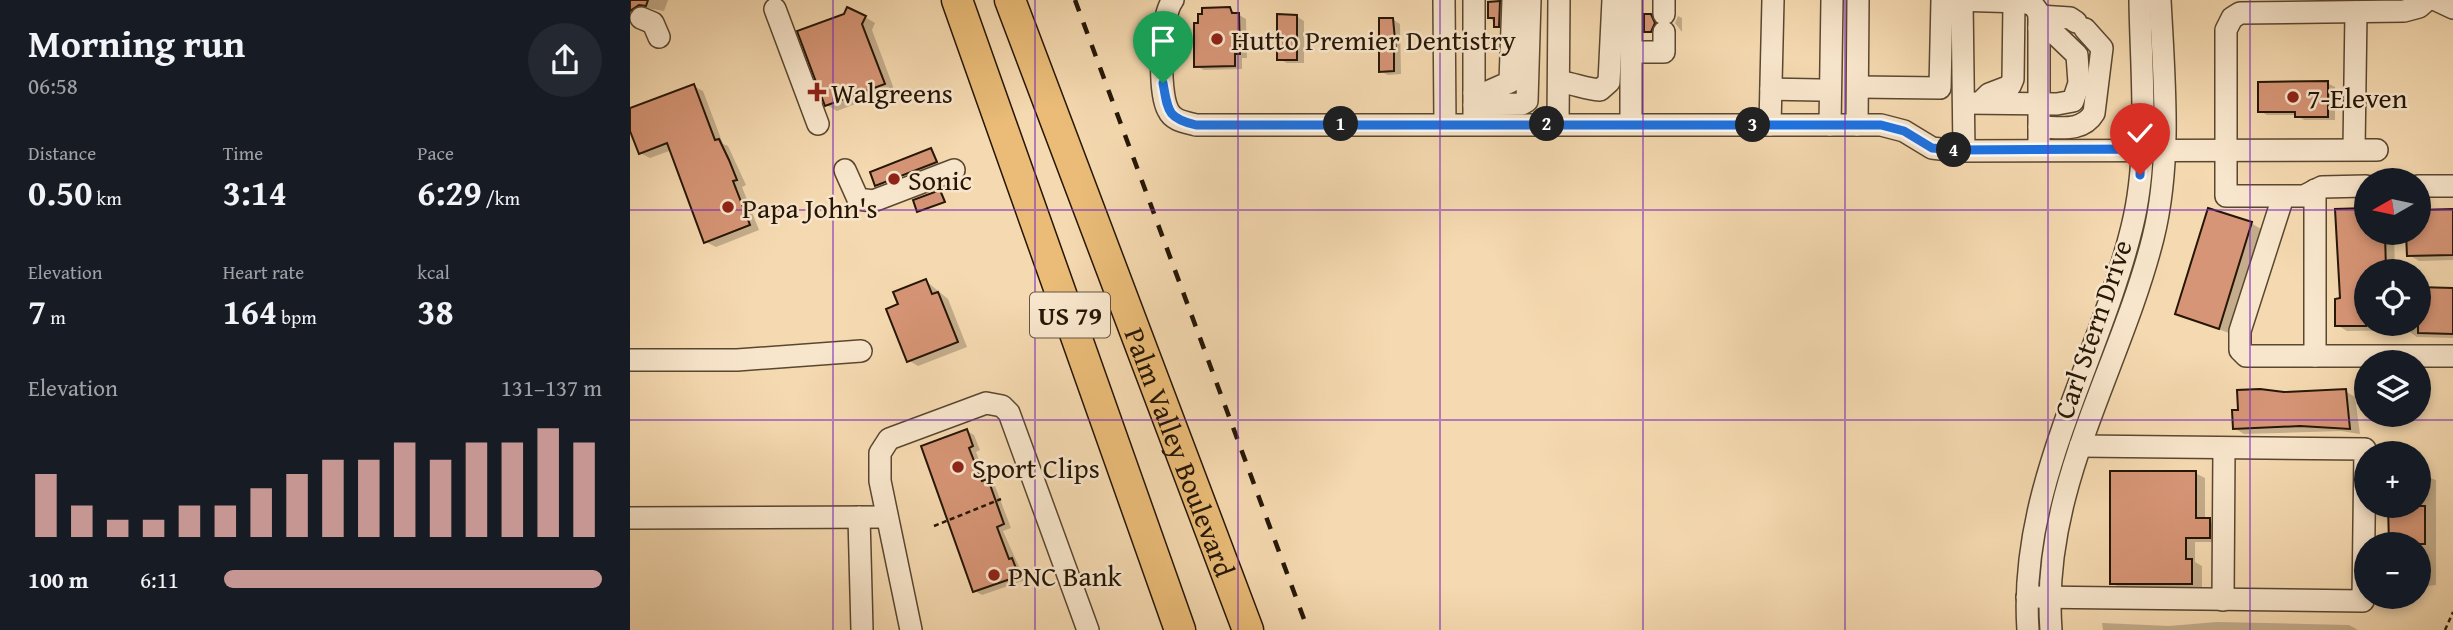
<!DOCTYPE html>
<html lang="en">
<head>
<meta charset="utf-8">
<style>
	:root { --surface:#171b24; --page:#242831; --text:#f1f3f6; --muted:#9ea1a6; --accent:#c59692 }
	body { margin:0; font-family:"Gentium Book Plus",serif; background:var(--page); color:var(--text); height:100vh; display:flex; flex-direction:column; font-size:26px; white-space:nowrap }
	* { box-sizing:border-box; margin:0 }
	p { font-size:23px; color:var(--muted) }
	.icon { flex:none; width:38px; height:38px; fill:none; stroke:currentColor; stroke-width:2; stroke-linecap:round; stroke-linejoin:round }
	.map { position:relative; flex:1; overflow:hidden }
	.sheet { display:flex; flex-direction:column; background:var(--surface); width:630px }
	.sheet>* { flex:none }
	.needle { width:46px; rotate:261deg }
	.tools { position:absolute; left:1724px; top:168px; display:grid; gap:14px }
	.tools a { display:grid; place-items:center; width:77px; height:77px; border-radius:50%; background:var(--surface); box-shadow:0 4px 10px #0003; font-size:35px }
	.pin { position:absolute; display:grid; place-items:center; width:60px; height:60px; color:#fff; margin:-72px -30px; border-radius:50% 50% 50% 0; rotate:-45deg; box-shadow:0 0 7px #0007 }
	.pin .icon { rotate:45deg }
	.km { position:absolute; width:35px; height:35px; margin:-18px; border-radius:50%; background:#222; color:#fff; font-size:19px; line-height:35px; text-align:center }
	.round { display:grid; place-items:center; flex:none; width:74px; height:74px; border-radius:37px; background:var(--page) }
	.summary { display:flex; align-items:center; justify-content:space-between; height:119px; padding:0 28px }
	h1 { font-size:38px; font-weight:600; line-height:52px }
	.metrics { display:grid; grid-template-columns:repeat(3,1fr); gap:10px; height:119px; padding:7px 28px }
	.metrics div { display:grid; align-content:center }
	.metrics b { font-size:35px; font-weight:600 }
	.metrics small { font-size:19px; font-weight:400 }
	.metrics p { font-size:19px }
	.chart { height:196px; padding:14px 28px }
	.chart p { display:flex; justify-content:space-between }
	.chart svg { width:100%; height:126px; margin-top:7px; stroke:var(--accent); stroke-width:6 }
	ul { padding:0 28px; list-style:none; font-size:23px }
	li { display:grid; grid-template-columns:112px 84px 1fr; align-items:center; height:52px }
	li i { height:18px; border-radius:9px; background:var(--accent) }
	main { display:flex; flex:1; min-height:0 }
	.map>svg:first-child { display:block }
	.shadow { fill:#0003 }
	.building { fill:#d69576; stroke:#251606; stroke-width:2 }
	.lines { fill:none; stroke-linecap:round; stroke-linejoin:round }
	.minor-casing { stroke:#594730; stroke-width:24 }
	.highway-casing { stroke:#251606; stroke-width:33 }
	.path { stroke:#251606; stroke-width:2.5; stroke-dasharray:5 3.5; stroke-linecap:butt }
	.minor { stroke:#f8e6cc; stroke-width:21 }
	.highway { stroke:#eabc78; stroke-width:30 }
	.rail { stroke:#251606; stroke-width:4.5; stroke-dasharray:12 12; stroke-linecap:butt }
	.route-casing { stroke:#fff; stroke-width:14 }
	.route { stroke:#1a73e8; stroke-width:9 }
	.grid { fill:none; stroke:#7b2cbf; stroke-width:2; stroke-opacity:0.55 }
	.poi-dot { fill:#8f2418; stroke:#f8e6cc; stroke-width:2.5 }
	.labels { text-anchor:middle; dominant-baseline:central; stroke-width:5; stroke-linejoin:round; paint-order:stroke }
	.shield { fill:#f8e6cc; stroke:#645441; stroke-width:2 }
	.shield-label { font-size:26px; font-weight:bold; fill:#251606 }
	.poi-label { font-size:28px; fill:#251606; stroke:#f8e6cc; text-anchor:start }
	.street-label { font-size:28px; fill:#251606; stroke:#f8e6cc }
</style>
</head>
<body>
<main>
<section class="sheet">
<div class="summary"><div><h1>Morning run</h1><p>06:58</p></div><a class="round"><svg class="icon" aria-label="share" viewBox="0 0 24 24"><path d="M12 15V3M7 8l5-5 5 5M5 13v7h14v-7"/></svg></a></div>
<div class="metrics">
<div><p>Distance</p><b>0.50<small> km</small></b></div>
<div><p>Time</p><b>3:14</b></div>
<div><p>Pace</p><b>6:29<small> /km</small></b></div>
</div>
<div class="metrics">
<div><p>Elevation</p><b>7<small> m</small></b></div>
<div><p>Heart rate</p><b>164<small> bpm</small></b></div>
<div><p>kcal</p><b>38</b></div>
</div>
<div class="chart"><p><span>Elevation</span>131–137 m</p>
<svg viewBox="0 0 160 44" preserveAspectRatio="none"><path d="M5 44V22M15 44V33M25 44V38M35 44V38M45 44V33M55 44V33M65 44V27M75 44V22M85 44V17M95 44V17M105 44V11M115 44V17M125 44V11M135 44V11M145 44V6M155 44V11"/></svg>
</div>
<ul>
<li><b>100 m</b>6:11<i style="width:100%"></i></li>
</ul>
</section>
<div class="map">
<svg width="1823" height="630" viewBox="0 0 1823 630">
	<rect width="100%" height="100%" fill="#f5d9b0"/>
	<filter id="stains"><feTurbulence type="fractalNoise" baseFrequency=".00286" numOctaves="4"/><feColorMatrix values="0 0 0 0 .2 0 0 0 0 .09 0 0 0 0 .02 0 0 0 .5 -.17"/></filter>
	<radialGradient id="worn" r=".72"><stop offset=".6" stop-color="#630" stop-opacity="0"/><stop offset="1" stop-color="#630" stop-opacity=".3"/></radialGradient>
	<g class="shadow">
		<path d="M0,0H38L34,11L17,8L10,12L6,20L0,18Z"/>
		<path d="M869,3L874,6L873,29L866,26L860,17Z"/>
		<path d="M599,9L616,19L617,58H612V69L574,70L566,66Z"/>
		<path d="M666,16L674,21V63H657L649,59Z"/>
		<path d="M1020,16L1029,26L1026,34L1016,31Z"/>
		<path d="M1048,16L1052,18V32L1045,23Z"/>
		<path d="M235,17L245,23L242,30L264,89L207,111L197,105L169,32Z"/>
		<path d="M762,19L770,24L771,74L758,75L750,71Z"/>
		<path d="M1697,83L1705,87V120H1674L1667,115H1637L1630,111Z"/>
		<path d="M63,86L73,91L93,144L98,146L116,185L112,187L129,230L86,247L76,242L42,150L20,158L10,153L0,126V110Z"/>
		<path d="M301,150L309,164L247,185Z"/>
		<path d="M1736,210V233H1764L1765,271H1736V324H1788L1823,290V338L1787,337L1777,330L1717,331L1707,325Z"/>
		<path d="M1823,211V260L1789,261L1779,255L1778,233H1788Z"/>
		<path d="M1621,223L1631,229L1599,333L1547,314Z"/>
		<path d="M296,281L318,299L337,347L288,366L278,360Z"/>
		<path d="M1609,391H1715L1725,397L1730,434L1711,431L1614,434L1604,428L1609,412Z"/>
		<path d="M337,431L344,435L350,450L346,452L357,481L365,486L381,528L373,531L395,580L352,595L345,591Z"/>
		<path d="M1565,473L1575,478V520L1590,526V542H1565V562L1572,566V589L1491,588L1481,583Z"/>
		<path d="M1788,474L1806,480V585L1788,587V544H1760L1759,506H1788Z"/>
		<path d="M1587,622L1719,625L1728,630H1473L1472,623L1539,626Z"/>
	</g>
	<g class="building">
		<path d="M0,0H18L16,6L9,5L0,11Z"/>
		<path d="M870,1L869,27H864V18H858V2Z"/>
		<path d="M217,7L236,16L232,24L255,84L195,106L167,31L214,14Z"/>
		<path d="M600,7L602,13H609L610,54H605V66L564,67V23H568V14H572V8Z"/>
		<path d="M647,14L667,15V60H647Z"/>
		<path d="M1014,14H1021L1025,23L1021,32H1014Z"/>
		<path d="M749,18H763L766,51H764V71L749,72Z"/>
		<path d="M1698,81V117H1665V112H1628V82Z"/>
		<path d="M64,84L85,140L89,139L99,160L107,180L103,181L120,225L74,243L37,143L9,154L0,131V108Z"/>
		<path d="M301,148L307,162L245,186L240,172Z"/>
		<path d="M310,190L315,202L287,212L283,200Z"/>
		<path d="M1578,208L1622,222L1589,329L1545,314Z"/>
		<path d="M1736,208V233H1755L1756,271H1736V326H1705V299L1710,298L1705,209Z"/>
		<path d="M1823,209V255L1777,256L1776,233H1788V210Z"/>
		<path d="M296,279L302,294L308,292L328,342L277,362L256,309L268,304L263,292Z"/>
		<path d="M1788,287L1823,288V334L1788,333Z"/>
		<path d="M1630,389L1654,392L1716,389L1720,429L1670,426L1603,429L1602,410H1608L1607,390Z"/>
		<path d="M337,429L343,446L339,448L352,481L358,479L374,524L367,527L379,559L382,558L389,576L343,592L291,446Z"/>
		<path d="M1480,471H1566V518H1580V538H1556V559H1562V584H1480Z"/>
		<path d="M1758,506H1795V544H1759Z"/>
	</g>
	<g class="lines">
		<defs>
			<g id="minor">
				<path d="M543,0C530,16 528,91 538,110C543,121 555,122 566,125H1251L1274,131L1302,148L1327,151L1747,150"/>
				<path d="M814,0L815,124"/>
				<path d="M844,0V119"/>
				<path d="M1001,0V124"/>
				<path d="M1034,0V14"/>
				<path d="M1323,0L1393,2L1403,5L1409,13V150"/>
				<path d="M1332,0L1334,151"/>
				<path d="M1806,0L1823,8"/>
				<path d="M145,9L188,124"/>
				<path d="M1409,16L1440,18L1446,22"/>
				<path d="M11,18L23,23L29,37"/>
				<path d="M1001,52H1034V32"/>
				<path d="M929,82C944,83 954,89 970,90L979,82L983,0"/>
				<path d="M1228,87L1310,88L1312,0"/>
				<path d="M1141,89L1189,90"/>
				<path d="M844,93H855L880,82L883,0"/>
				<path d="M1352,101L1359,94L1380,86L1383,79L1384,2"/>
				<path d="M1334,103L1427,104L1443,101L1449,83L1447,55L1424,33L1409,28"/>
				<path d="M844,105L892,104L897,101L900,0"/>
				<path d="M928,124L929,0"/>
				<path d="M1140,125L1143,0"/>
				<path d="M1200,125L1202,0"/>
				<path d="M1227,125L1228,0"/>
				<path d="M1409,127C1429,127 1452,133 1464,113L1472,48L1455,29"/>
				<path d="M1724,149L1726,12"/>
				<path d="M215,170L228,199L243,201L324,170"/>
				<path d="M1736,186L1692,187L1674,196H1596V30L1602,18L1610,13L1774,11L1789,7L1797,0"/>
				<path d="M1788,186H1823"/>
				<path d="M1653,197L1610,331V350L1616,356H1823"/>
				<path d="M1685,356V190"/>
				<path d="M0,360H107L231,351"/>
				<path d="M229,517L232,630"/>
				<path d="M0,518L257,517"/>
				<path d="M1397,597L1733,601L1735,449L1450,446"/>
				<path d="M1593,600L1594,449"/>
				<path d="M281,630L250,481V453L259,439L356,403L372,406L379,413L458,630"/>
				<path d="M1398,630C1388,486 1469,362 1502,227C1520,155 1511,74 1510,0"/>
				<path d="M1421,630C1410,490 1490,369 1523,238C1542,162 1534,78 1530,0"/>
			</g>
			<g id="highway">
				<path d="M327,0L550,630"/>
				<path id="s1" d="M380,0L618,630"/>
			</g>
		</defs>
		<use href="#minor" class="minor-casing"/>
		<use href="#highway" class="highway-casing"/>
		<g class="path">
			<path d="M304,526L371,499"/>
			<path d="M1815,630L1823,612"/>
		</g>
		<use href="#minor" class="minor"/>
		<use href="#highway" class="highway"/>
		<path class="rail" d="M445,0L678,630"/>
	</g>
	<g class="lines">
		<defs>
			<path id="route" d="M533,83C538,111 537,118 566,125H1251L1274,131L1302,148L1326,150L1511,149L1510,175"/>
		</defs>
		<use href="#route" class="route-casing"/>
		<use href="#route" class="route"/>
	</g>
	<path class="grid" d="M203,0V630M405,0V630M608,0V630M810,0V630M1013,0V630M1215,0V630M1418,0V630M1620,0V630M0,210H1736M1788,210H1823M0,420H1823"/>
	<g class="poi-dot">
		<circle cx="587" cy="39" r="7"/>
		<path d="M183.5 81.5h7v7h7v7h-7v7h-7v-7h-7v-7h7z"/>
		<circle cx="1663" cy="97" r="7"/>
		<circle cx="264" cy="179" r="7"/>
		<circle cx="98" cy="207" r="7"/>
		<circle cx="328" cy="467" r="7"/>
		<circle cx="364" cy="575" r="7"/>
	</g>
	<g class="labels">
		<rect class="shield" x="400" y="292.5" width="80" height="45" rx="5"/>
		<g class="shield-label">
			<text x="440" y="315">US 79</text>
		</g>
		<g class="poi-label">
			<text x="601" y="39">Hutto Premier Dentistry</text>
			<text x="201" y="92">Walgreens</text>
			<text x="1677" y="97">7-Eleven</text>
			<text x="278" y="179">Sonic</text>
			<text x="112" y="207">Papa John's</text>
			<text x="342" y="467">Sport Clips</text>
			<text x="378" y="575">PNC Bank</text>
		</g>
		<g class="street-label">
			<text transform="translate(1462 329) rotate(-71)">Carl Stern Drive</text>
			<text stroke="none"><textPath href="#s1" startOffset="483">Palm Valley Boulevard</textPath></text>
		</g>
	</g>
	<rect width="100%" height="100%" filter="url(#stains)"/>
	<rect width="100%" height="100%" fill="url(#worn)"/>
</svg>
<div class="tools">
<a><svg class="needle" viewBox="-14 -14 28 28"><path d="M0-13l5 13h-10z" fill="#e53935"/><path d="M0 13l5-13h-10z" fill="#9ea1a6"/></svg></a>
<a><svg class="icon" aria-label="locate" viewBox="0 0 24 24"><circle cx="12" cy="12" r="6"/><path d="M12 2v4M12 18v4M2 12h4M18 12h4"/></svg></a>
<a><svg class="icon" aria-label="layers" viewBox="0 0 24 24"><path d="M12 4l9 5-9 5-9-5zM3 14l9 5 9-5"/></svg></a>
<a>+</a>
<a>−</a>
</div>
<div class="pin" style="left:533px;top:83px;background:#1e9e55"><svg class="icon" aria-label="arrive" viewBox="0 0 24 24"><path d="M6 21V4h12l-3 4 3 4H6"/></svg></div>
<div class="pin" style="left:1510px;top:175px;background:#d93025"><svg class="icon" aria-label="check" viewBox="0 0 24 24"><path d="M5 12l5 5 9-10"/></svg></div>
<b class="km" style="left:711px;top:124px">1</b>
<b class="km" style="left:917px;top:124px">2</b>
<b class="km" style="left:1123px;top:125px">3</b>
<b class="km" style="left:1324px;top:150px">4</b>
</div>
</main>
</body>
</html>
